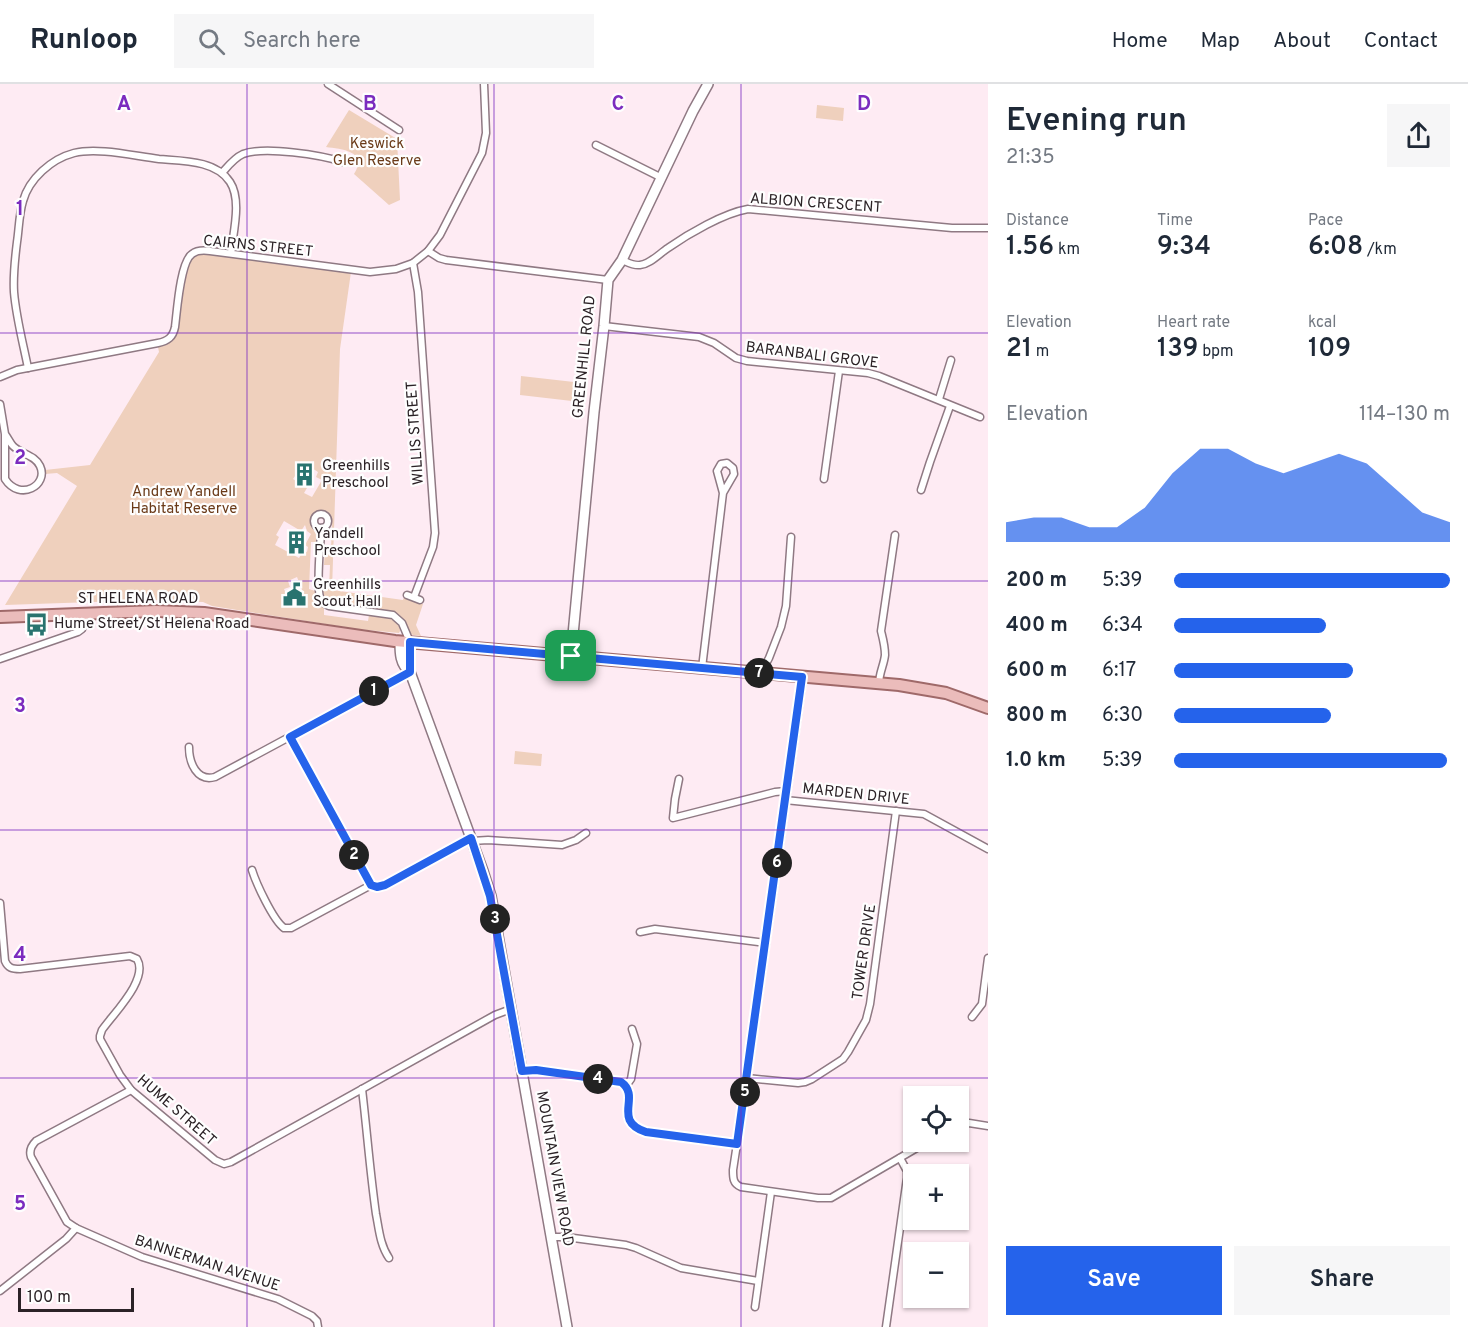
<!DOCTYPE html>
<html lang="en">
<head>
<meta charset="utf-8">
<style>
	:root { --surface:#fff; --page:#f6f6f7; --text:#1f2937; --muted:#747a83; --line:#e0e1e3; --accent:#2563eb }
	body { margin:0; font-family:Overpass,sans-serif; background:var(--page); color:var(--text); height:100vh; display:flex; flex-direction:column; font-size:22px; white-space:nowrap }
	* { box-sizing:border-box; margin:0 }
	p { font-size:20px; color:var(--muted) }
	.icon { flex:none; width:33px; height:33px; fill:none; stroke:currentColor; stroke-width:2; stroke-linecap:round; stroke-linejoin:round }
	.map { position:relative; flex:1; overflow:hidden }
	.sheet { display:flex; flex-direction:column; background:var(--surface); width:480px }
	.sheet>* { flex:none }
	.buttons { position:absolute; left:903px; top:1002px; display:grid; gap:12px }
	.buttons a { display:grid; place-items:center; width:66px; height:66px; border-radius:0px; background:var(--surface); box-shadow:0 2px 4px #0004; font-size:30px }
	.scale { position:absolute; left:18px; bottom:15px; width:116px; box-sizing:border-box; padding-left:6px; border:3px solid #2b2226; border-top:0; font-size:16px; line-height:21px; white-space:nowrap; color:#2b2226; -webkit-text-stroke:4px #fefefe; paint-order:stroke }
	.pin { position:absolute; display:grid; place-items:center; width:51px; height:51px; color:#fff; margin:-26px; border-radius:12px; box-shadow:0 3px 9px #0006 }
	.km { position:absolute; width:30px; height:30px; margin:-15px; border-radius:50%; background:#222; color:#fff; font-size:16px; line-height:30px; text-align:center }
	.round { display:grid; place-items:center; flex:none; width:63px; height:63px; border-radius:0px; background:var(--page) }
	.overview { display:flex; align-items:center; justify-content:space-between; height:102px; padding:0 18px }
	h1 { font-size:33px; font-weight:600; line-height:45px }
	.stats { display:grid; grid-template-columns:repeat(3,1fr); gap:9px; height:102px; padding:6px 18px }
	.stats div { display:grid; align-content:center }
	.stats b { font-size:26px; font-weight:600 }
	.stats small { font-size:16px; font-weight:400 }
	.stats p { font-size:16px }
	.chart { height:168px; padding:12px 18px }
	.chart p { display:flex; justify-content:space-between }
	.chart svg { width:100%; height:108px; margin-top:6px; fill:var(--accent); opacity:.7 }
	.primary-button { display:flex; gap:12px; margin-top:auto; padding:12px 18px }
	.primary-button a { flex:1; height:69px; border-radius:0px; background:var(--accent); color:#fff; font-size:24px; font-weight:600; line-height:69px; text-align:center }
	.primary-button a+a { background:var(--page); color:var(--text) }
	ul { padding:0 18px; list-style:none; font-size:20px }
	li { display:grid; grid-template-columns:96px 72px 1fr; align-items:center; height:45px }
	li i { height:15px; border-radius:8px; background:var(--accent) }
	header { display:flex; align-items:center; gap:36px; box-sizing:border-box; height:84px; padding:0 30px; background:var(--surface); border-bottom:2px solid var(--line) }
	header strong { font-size:28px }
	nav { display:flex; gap:33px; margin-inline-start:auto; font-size:21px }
	.search { width:420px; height:54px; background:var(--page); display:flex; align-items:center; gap:15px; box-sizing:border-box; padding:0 21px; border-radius:0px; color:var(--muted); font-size:22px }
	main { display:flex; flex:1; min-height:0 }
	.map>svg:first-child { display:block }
	.green { fill:#efd0bd; fill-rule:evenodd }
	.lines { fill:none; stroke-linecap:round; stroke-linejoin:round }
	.street-casing { stroke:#8f7983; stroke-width:9 }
	.secondary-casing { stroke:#8f7983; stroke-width:12 }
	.primary-casing { stroke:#9f6969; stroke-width:14 }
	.street { stroke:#fff; stroke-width:6 }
	.secondary { stroke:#fff; stroke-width:9 }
	.primary { stroke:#ebbcbb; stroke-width:10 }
	.route-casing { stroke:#fff; stroke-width:12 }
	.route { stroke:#2563eb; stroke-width:8 }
	.grid { fill:none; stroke:#7b2cbf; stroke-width:1.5; stroke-opacity:0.55 }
	.labels { text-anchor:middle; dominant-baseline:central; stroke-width:4.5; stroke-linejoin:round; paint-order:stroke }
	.park-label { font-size:15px; fill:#6a3a18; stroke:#fefefe }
	.street-label { font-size:15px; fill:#2b2226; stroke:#fefefe }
	.poi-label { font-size:15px; fill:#2b2226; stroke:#fefefe; text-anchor:start }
	.grid-label { font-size:20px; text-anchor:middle; font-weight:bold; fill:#7b2cbf; stroke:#fefefe; stroke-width:4.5; stroke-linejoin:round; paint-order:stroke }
</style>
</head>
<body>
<header>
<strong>Runloop</strong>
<div class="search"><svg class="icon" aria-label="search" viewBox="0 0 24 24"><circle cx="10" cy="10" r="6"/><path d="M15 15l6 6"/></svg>Search here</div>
<nav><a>Home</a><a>Map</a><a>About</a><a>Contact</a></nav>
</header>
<main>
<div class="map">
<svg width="988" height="1243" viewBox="0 0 988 1243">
	<rect width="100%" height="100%" fill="#feebf3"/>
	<g class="green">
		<path d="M817,21L844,24L843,37L816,34Z"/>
		<path d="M349,26L397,55L400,116L389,121L354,90C369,67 341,65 326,63Z"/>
		<path d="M204,169L351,188L340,265L332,506L403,516L404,513L423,520L416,541L421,552L413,551L411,550C401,536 406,531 387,526L334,519C327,517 323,514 323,506L329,504L330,481H324L325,467H331L332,435L330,430L322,426L314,429L311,437V442L316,449L317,458H311L309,505L315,507L318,517L324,524V531L368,537L369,531C381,533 396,532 401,545L399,549L357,545L212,522L203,518L152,516L5,521L77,402L57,389L45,390V386L90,381L159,268L158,263L170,258L175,251L185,188C188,176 192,171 204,169ZM304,379L318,388L316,393L322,396L312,413L304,409L307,404L293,395ZM284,437L301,447L305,441L307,447L311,450L305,461L308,463L307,468L303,467L299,474L275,461L279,453L276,451ZM297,493L306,516L291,521L284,505L290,503L288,497Z"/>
		<path d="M521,292L574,298L572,317L520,311Z"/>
		<path d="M515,667L542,670L541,682L514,680Z"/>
	</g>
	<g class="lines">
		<defs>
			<g id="street">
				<path d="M328,0L399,46"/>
				<path d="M596,61L662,94"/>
				<path d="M222,89C228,82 234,74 243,70C265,62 321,71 343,78"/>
				<path d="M428,167L439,174L446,176L608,196"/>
				<path d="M622,176C627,178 633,182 640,181C650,180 659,170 668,164C688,150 724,129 748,125L952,144H988"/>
				<path d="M413,179L418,208L435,449L433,463L414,513"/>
				<path d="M604,242L699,253L714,259L736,274L747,277L868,289L879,292L980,333"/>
				<path d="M28,284C23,259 16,233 14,208C13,191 15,174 17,158C19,145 19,130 23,117C29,95 51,75 74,69C98,63 134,72 159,75C182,77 216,76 230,98C242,116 233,149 231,169"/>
				<path d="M0,293L17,286L158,259C168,257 173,253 175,243C177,228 180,178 192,170C197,166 203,166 210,167L370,188L396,185L413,179L428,167L440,151L482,69L486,49L484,0"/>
				<path d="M939,315L951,276"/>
				<path d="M0,320L5,350V395C20,418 49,401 40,382C35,371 21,370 13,362C10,359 8,354 5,350"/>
				<path d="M824,395L839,287"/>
				<path d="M921,406L930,378L950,322"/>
				<circle cx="321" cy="437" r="7"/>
				<path d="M322,444C320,457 316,507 321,516C324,520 325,520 329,522L393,531L402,539L410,558"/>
				<path d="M407,511L420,516"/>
				<path d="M0,575L78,548L82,545L85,530"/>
				<path d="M702,584L723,409L717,387L721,380L727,379L733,384L734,390L723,409"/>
				<path d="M761,589L769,574L781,543L786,522L791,453"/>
				<path d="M803,593L747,994L733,1086C733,1094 733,1100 741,1103L818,1114H831L927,1058"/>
				<path d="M879,600C879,589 884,581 885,571C885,562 883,555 881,547L895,451"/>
				<path d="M290,653L371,801"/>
				<path d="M189,663C189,679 197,698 215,693L410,588"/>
				<path d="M679,695L675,715L673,734L775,708L786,707"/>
				<path d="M785,716L924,730L988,765"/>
				<path d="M472,757L488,756L562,761L576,756L586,749"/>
				<path d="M252,786C256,799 273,836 284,844H291L371,801L377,803L385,801L471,754"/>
				<path d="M0,819L5,877C8,884 12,885 20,885L130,872L137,875C149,895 114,929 102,946L100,952V955L120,991L131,1006L215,1076L224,1080L231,1078L495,931L511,925"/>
				<path d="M640,848L655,845L766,859"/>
				<path d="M972,933L982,920L988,874"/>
				<path d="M522,987L536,986L621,998L626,1002"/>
				<path d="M747,994L798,999L805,998L812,995L843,975L848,968L866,936L870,920L896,727"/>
				<path d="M626,1002C636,1020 615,1038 647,1048L737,1060"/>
				<path d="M626,1002L631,995L637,960L632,945"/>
				<path d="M362,1005C367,1047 370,1088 376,1130C379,1145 380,1161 389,1174"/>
				<path d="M131,1006L36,1057C31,1062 29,1067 31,1073L67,1138L76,1144L142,1173L278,1215L312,1232L317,1237L318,1243"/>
				<path d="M958,1040L969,1039L988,1042"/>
				<path d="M551,1153H566L626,1161L636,1164L681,1184L758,1197"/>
				<path d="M0,1207L66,1155L76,1144"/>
				<path d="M755,1223L771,1108"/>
				<path d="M886,1243L907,1094V1087L900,1074"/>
			</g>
			<g id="secondary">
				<path d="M400,558C400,569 400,580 410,588L483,787L491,812L567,1243"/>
				<path d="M571,572L594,328L604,242L608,196L622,176L693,27L708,0"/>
				<path d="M410,588V558"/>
			</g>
			<path id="primary" d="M0,533L156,527L204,529L395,557L899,601L946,609L988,624"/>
		</defs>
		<use href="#street" class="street-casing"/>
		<use href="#secondary" class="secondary-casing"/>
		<use href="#primary" class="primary-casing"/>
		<use href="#street" class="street"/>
		<use href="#secondary" class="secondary"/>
		<use href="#primary" class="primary"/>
	</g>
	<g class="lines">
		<defs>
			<path id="route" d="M410,558L802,593L737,1060L646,1048C611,1036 642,1013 621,998L536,986L522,987L490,812L471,754L385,801L377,803L371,801L290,653L410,588Z"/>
		</defs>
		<use href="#route" class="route-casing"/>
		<use href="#route" class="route"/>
	</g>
	<path class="grid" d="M247,0V1243M494,0V1243M741,0V1243M0,249H988M0,497H988M0,746H988M0,994H988"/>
	<defs>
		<symbol id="building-bare" viewBox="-9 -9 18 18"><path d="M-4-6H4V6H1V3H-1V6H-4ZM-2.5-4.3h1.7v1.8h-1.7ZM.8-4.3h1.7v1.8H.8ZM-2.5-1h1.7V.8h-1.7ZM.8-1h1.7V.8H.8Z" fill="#29736f" stroke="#fefefe" stroke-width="2.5" paint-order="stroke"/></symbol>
		<symbol id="civic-bare" viewBox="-9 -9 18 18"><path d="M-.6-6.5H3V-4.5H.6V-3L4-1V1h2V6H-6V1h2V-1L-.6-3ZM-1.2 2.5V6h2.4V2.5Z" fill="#29736f" stroke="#fefefe" stroke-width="2.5" paint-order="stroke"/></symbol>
		<symbol id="bus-bare" viewBox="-9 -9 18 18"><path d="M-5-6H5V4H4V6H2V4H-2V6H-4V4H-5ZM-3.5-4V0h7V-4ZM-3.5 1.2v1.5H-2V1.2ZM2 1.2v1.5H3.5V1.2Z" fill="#29736f" stroke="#fefefe" stroke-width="2.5" paint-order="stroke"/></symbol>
	</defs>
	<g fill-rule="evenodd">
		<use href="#building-bare" x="288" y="374" width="33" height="33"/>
		<use href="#building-bare" x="280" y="442" width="33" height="33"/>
		<use href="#civic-bare" x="278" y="494" width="33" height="33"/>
		<use href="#bus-bare" x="20" y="524" width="33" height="33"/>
	</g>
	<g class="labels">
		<g class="park-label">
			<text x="377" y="60">Keswick<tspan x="377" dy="17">Glen Reserve</tspan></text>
			<text x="184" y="408">Andrew Yandell<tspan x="184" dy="17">Habitat Reserve</tspan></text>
		</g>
		<g class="street-label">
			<text transform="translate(816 120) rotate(4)">ALBION CRESCENT</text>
			<text transform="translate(258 163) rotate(6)">CAIRNS STREET</text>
			<text transform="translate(812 272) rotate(7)">BARANBALI GROVE</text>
			<text transform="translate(585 273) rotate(-84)">GREENHILL ROAD</text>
			<text transform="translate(416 349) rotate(-94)">WILLIS STREET</text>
			<text x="138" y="515">ST HELENA ROAD</text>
			<text transform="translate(856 711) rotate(6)">MARDEN DRIVE</text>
			<text transform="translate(865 868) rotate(-82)">TOWER DRIVE</text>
			<text transform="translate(176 1027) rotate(41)">HUME STREET</text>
			<text transform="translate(554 1085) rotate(80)">MOUNTAIN VIEW ROAD</text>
			<text transform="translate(207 1180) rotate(18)">BANNERMAN AVENUE</text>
		</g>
		<g class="poi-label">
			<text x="322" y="382">Greenhills<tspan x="322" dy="17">Preschool</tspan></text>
			<text x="314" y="450">Yandell<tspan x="314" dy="17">Preschool</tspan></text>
			<text x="313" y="501">Greenhills<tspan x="313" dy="17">Scout Hall</tspan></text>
			<text x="54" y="540">Hume Street/St Helena Road</text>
		</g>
	</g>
	<g class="grid-label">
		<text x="124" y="26">A</text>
		<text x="370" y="26">B</text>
		<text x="618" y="26">C</text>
		<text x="864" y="26">D</text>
		<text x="20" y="131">1</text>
		<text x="20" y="380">2</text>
		<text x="20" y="628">3</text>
		<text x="20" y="877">4</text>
		<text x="20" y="1126">5</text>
	</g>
</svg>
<div class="buttons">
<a><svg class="icon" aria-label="locate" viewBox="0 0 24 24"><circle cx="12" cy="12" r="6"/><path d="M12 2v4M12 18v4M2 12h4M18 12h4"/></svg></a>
<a>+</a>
<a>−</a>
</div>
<div class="scale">100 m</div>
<div class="pin" style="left:571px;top:572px;background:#1e9e55"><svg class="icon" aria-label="arrive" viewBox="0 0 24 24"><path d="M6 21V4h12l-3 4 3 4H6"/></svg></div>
<b class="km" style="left:374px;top:607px">1</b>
<b class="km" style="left:354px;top:771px">2</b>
<b class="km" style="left:495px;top:835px">3</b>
<b class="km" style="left:598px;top:995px">4</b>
<b class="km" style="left:745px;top:1008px">5</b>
<b class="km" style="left:777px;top:779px">6</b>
<b class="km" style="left:759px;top:589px">7</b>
</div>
<section class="sheet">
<div class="overview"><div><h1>Evening run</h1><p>21:35</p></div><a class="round"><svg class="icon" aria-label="share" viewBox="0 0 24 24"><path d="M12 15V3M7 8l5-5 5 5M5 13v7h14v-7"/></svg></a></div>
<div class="stats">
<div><p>Distance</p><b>1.56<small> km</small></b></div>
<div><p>Time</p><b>9:34</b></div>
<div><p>Pace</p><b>6:08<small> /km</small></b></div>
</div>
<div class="stats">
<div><p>Elevation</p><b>21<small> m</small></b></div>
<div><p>Heart rate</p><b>139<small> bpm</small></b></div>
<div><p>kcal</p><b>109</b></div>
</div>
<div class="chart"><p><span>Elevation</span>114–130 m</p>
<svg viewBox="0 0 160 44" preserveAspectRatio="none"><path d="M0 44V36L10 34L20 34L30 38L40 38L50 30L60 16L70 6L80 6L90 12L100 16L110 12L120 8L130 12L140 22L150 32L160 36V44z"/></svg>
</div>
<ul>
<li><b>200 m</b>5:39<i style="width:100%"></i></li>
<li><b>400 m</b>6:34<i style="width:55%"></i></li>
<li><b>600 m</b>6:17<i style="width:65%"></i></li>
<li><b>800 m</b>6:30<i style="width:57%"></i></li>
<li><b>1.0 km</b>5:39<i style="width:99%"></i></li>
</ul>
<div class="primary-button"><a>Save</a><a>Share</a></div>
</section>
</main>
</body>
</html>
